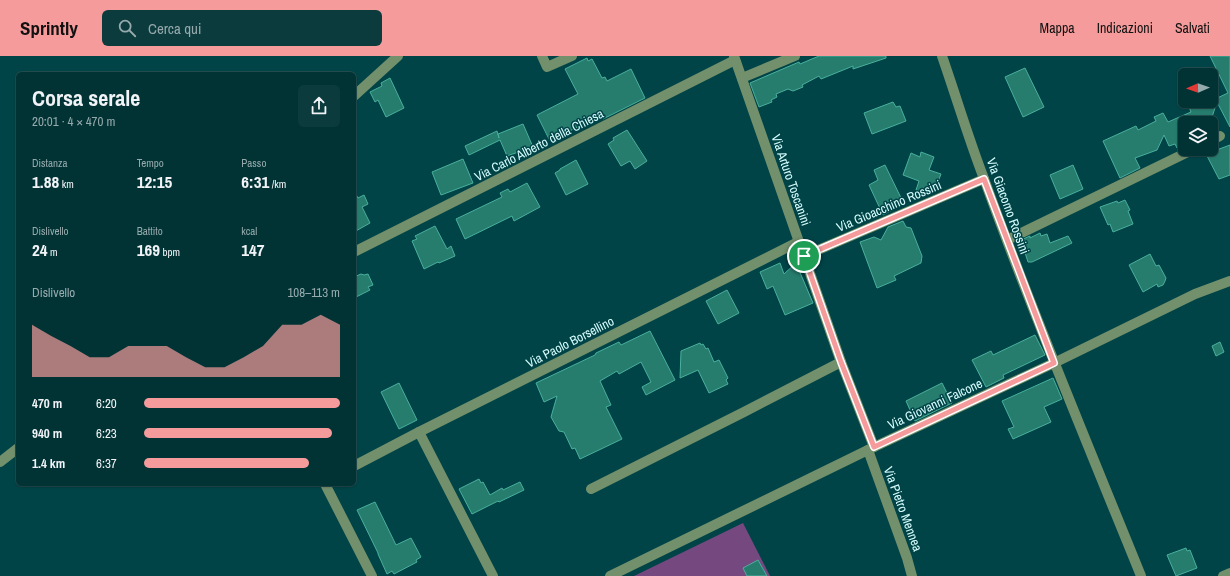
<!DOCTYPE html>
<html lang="it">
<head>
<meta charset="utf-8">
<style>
	:root { --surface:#013335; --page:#0b3b3d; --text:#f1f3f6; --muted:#96aaad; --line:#234e50; --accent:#f59b9b }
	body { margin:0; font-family:"Archivo Narrow",sans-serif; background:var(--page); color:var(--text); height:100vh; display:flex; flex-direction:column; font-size:15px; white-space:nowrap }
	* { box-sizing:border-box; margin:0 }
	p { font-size:13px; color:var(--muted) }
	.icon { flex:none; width:22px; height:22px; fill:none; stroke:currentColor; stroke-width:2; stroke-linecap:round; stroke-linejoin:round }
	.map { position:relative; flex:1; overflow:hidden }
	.sheet { position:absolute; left:16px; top:16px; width:340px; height:414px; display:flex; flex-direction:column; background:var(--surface); border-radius:6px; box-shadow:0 1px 3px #0004,0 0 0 1px var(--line) }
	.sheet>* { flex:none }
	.needle { width:26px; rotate:268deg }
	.controls { position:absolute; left:1178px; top:12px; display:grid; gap:8px }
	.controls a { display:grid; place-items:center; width:40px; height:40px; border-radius:6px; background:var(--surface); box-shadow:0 1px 3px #0004,0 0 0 1px var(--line); font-size:20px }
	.pin { position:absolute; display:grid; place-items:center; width:34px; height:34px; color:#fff; margin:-17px; border:2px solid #fff; border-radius:50%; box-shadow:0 1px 4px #0007 }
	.round { display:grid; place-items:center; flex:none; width:42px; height:42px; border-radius:6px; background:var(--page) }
	.head { display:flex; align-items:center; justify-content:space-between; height:68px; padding:0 16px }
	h1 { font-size:22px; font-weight:800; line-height:30px }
	.stats { display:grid; grid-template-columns:repeat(3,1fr); gap:6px; height:68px; padding:4px 16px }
	.stats div { display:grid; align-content:center }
	.stats b { font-size:17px; font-weight:800 }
	.stats small { font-size:11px; font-weight:400 }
	.stats p { font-size:11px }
	.chart { height:112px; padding:8px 16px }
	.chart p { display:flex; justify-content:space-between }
	.chart svg { width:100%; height:72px; margin-top:4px; fill:var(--accent); opacity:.7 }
	ul { padding:0 16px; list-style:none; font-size:13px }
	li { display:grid; grid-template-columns:64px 48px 1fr; align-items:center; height:30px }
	li i { height:10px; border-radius:5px; background:var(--accent) }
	header { display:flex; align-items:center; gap:24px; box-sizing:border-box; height:56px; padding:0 20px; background:var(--accent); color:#111 }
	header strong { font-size:19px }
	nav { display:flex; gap:22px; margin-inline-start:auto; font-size:14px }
	.search { width:280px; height:36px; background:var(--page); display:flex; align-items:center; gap:10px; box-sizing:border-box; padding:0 14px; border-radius:6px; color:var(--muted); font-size:15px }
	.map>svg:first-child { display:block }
	.green { fill:#754880 }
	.building { fill:#267d6e; stroke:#49b09d }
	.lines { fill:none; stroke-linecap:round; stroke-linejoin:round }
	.minor { stroke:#73906c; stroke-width:10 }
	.route-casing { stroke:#fff; stroke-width:8 }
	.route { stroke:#f59b9b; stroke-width:5 }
	.labels { text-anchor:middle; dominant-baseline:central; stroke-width:3; stroke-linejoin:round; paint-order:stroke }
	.street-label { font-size:13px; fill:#d5fcfd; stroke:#014447 }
</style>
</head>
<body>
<header>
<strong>Sprintly</strong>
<div class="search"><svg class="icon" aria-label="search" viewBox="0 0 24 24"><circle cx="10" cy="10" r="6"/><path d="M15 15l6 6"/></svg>Cerca qui</div>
<nav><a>Mappa</a><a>Indicazioni</a><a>Salvati</a></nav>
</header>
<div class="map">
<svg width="1230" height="520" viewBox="0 0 1230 520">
	<rect width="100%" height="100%" fill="#014447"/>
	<path class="green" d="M743,467L770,520H634Z"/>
	<g class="building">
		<path d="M819,0H886V2L853,13V10L821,23L819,20L802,29L803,31L793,35L788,33L776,38L777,41L771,44L772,46L759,51L750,27L799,6L800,8Z"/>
		<path d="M1210,0H1230V71L1217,46L1210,67H1185V88L1177,92L1175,88L1169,90L1164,79L1157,94L1135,102L1140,112L1120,122L1103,85L1136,70L1138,74L1156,65L1154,61L1163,57L1168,66L1191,56L1189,51L1203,45H1216L1215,43L1228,37Z"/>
		<path d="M587,2L588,5L592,3L602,22L605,21L607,25L631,13L645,42L603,63L601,59L550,85L537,59L578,38L565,13Z"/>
		<path d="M1025,12L1044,51L1023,61L1005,21Z"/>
		<path d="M390,22L404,52L386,61L378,44L375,46L370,36L382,30L381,27Z"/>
		<path d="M893,46L896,51L900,50L906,65L872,78L864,57Z"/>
		<path d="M523,68L533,91L507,100L500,84L469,99L465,90L497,75L499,82L498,78Z"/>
		<path d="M627,74L647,105L635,113L630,105L621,110L608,88L614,84L613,82Z"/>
		<path d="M1230,89V119L1219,123L1206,98Z"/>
		<path d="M921,96L934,101L929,114L941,118L936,131L932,130L930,136L927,135L926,138L916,134L919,125L903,119L911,97L920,101Z"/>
		<path d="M463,103L473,127L441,139L432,116Z"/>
		<path d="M576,104L588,128L566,139L555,117L560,114V113Z"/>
		<path d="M885,109L904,148L883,159L869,129L878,124L874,114Z"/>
		<path d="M1073,109L1083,133L1060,143L1050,119Z"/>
		<path d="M527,127L540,151L514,165L512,160L465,183L456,163L502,141L500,137L508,133L510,136Z"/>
		<path d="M354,135L358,142L364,139L368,148L362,151L370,167L354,176Z"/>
		<path d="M1125,144L1130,154L1128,155L1133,168L1113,176L1110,168L1108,169L1100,151L1117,145L1118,147Z"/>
		<path d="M903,165L906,171L911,172L922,200L921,207L894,220L896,224L877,232L860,186L874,181L881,184L888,171Z"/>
		<path d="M435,170L447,193L451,190L455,200L439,207L438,206L424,213L412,185L417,183L415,180Z"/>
		<path d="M1040,177L1041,180L1047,178L1050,187L1068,180L1072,187L1032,206H1028L1021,184L1030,180V182Z"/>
		<path d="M1150,198L1156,210L1159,209L1166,222L1165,225L1163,229L1158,231L1157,228L1143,236L1129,209Z"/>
		<path d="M780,207L784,218L796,207L813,247L785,259L773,230L767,233L760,216Z"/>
		<path d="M361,218L364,219L368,218L373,229L368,231L370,234L354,242V221Z"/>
		<path d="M727,234L739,257L718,268L706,245Z"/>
		<path d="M650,275L675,324L646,339L642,331L651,326L641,306L619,318L617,315L600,325L611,349L606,351L622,383L580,403L575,392L572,393L564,376L559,375L551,361L557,340L544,346L536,327L595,299L596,297L619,286L621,289Z"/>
		<path d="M1035,279L1045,299L1003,319L1004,322L986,331L972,304L991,295L993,299Z"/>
		<path d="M1220,286L1224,296L1216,300L1212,290Z"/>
		<path d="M700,287L701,289L703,288L706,293L708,292L714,306L719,304L728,322L726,324L728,328L709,337L698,314L680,322L681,295Z"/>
		<path d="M1053,322L1062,343L1044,351L1051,366L1013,383L1008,373L1014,371L1002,345Z"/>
		<path d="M399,327L417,364L399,373L381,336Z"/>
		<path d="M942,327L952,347L915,365L906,345Z"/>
		<path d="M479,423L481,427L483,426L490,439L502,432L503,434L520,426L524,434L499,446L498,445L472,458L459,433Z"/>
		<path d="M375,446L396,489L411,482L421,501L416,504L417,506L394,518L392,515L387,518L378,498V497L357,454Z"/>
		<path d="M1186,492L1187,495L1190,494L1197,512L1176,520L1167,499Z"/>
		<path d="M758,504L767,520H747L743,512Z"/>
	</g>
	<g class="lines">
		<g class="minor">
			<path d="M542,0L547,11L572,0"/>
			<path d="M734,0L841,306L874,391"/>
			<path d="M942,0C956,40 968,81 983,120C1032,255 1087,387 1141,520"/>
			<path d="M742,22L795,0"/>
			<path d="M354,40L398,0"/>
			<path d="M1211,85L1220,80"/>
			<path d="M1007,184L1194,93"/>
			<path d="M354,196L735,4"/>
			<path d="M804,200L984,123"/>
			<path d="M419,376L493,520"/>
			<path d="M868,394L907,502L912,520"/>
			<path d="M0,406L18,392"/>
			<path d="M354,410L419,376L798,186"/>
			<path d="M325,428L372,520"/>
			<path d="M591,433L744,356L841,306"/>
			<path d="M610,520L874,391L1054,307L1195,238L1230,225"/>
			<path d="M1223,520L1230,517"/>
		</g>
	</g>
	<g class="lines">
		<defs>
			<path id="route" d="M984,123L1054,307L874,391L841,306L804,200Z"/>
		</defs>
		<use href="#route" class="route-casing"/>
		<use href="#route" class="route"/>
	</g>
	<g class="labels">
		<g class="street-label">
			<text transform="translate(539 89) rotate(-27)">Via Carlo Alberto della Chiesa</text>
			<text transform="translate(791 124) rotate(71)">Via Arturo Toscanini</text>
			<text transform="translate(889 150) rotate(-23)">Via Gioacchino Rossini</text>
			<text transform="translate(1008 150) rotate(70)">Via Giacomo Rossini</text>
			<text transform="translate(570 286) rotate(-27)">Via Paolo Borsellino</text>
			<text transform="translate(935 348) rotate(-25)">Via Giovanni Falcone</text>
			<text transform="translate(903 453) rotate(70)">Via Pietro Mennea</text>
		</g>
	</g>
</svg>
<div class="controls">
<a><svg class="needle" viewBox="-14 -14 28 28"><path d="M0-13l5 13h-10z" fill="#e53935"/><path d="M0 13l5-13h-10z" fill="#96aaad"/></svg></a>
<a><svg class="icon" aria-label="layers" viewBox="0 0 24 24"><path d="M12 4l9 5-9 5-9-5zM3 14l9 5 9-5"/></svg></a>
</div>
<div class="pin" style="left:804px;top:200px;background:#1e9e55"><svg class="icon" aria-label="arrive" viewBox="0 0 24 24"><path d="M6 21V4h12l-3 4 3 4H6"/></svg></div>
<section class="sheet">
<div class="head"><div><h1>Corsa serale</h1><p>20:01 · 4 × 470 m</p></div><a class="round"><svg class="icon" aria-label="share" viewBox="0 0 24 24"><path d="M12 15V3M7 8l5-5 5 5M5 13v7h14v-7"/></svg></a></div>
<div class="stats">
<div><p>Distanza</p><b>1.88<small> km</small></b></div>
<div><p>Tempo</p><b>12:15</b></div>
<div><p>Passo</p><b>6:31<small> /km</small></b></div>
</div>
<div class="stats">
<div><p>Dislivello</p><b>24<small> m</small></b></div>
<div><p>Battito</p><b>169<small> bpm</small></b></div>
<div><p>kcal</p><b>147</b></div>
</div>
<div class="chart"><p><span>Dislivello</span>108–113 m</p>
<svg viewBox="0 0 160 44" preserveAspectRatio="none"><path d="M0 44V12L10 19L20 25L30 32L40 32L50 25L60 25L70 25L80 32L90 38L100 38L110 32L120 25L130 12L140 12L150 6L160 12V44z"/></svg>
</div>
<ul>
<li><b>470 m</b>6:20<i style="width:100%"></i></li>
<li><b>940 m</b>6:23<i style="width:96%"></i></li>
<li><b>1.4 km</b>6:37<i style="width:84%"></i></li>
</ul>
</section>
</div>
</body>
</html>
